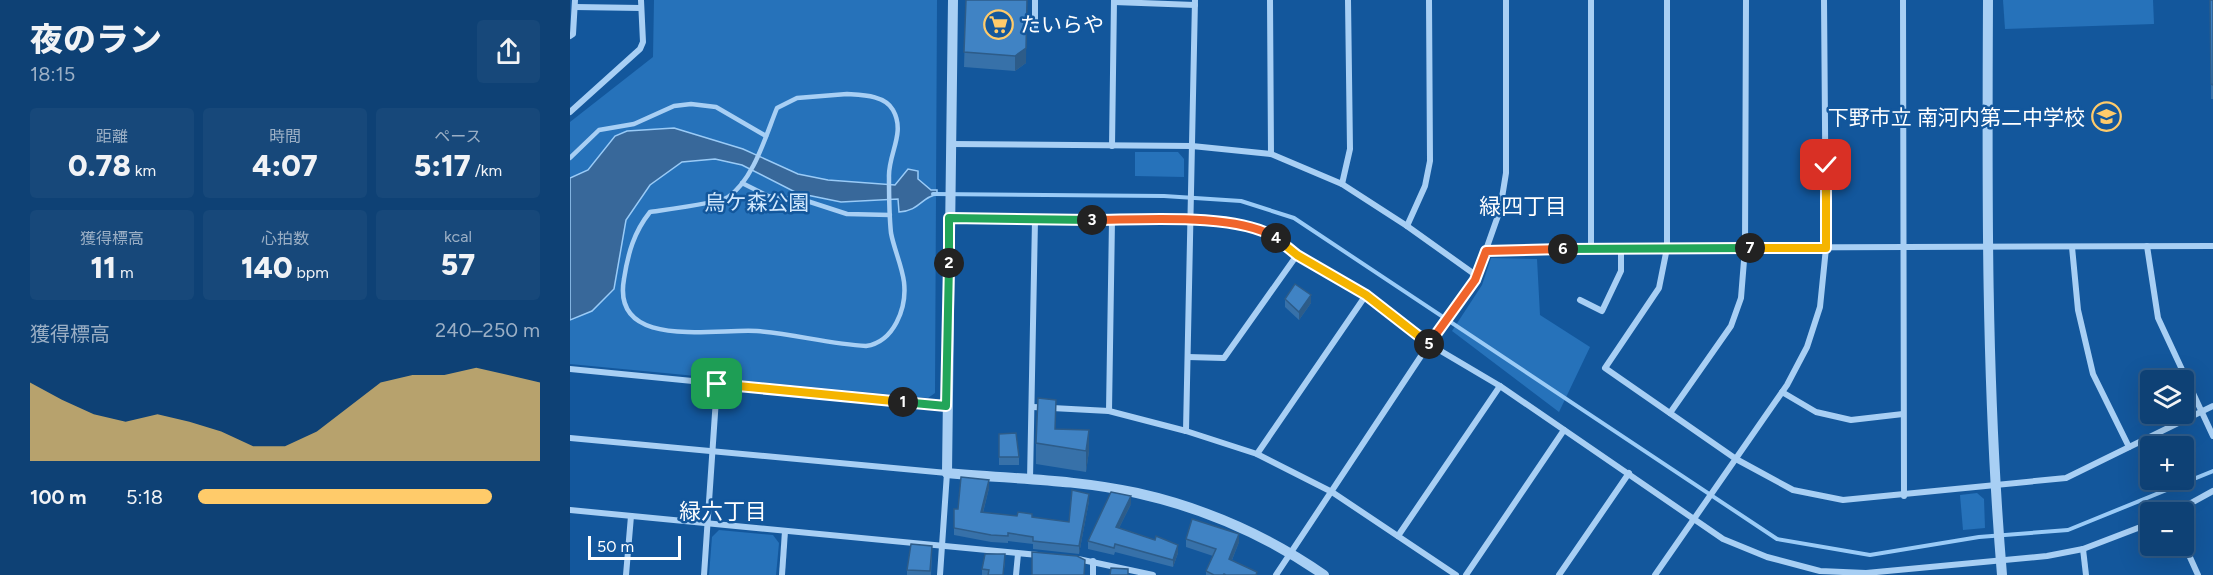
<!DOCTYPE html>
<html lang="ja">
<head>
<meta charset="utf-8">
<style>
	:root { --surface:#0e4175; --page:#17487a; --text:#f1f3f6; --muted:#9bafc5; --line:#2e5a87; --accent:#ffcb6a }
	body { margin:0; font-family:Figtree,"Noto Sans JP",sans-serif; background:var(--page); color:var(--text); height:100vh; display:flex; flex-direction:column; font-size:22px; white-space:nowrap }
	* { box-sizing:border-box; margin:0 }
	p { font-size:20px; color:var(--muted) }
	.icon { flex:none; width:33px; height:33px; fill:none; stroke:currentColor; stroke-width:2; stroke-linecap:round; stroke-linejoin:round }
	.map { position:relative; flex:1; overflow:hidden }
	.details { display:flex; flex-direction:column; background:var(--surface); width:570px }
	.details>* { flex:none }
	.buttons { position:absolute; left:1570px; top:370px; display:grid; gap:12px }
	.buttons a { display:grid; place-items:center; width:54px; height:54px; border-radius:6px; background:var(--surface); box-shadow:0 6px 24px #0002,0 0 0 2px var(--line); font-size:30px }
	.scale { position:absolute; left:18px; bottom:15px; width:93px; box-sizing:border-box; padding-left:6px; border:3px solid #fff; border-top:0; font-size:16px; line-height:21px; white-space:nowrap; color:#fff; -webkit-text-stroke:4px #13579c; paint-order:stroke }
	.pin { position:absolute; display:grid; place-items:center; width:51px; height:51px; color:#fff; margin:-26px; border-radius:12px; box-shadow:0 3px 9px #0006 }
	.km { position:absolute; width:30px; height:30px; margin:-15px; border-radius:50%; background:#222; color:#fff; font-size:16px; line-height:30px; text-align:center }
	.round { display:grid; place-items:center; flex:none; width:63px; height:63px; border-radius:6px; background:var(--page) }
	.head { display:flex; align-items:center; justify-content:space-between; height:102px; padding:0 30px }
	h1 { font-size:33px; font-weight:800; line-height:45px }
	.stats { display:grid; grid-template-columns:repeat(3,1fr); gap:9px; height:102px; padding:6px 30px }
	.stats div { display:grid; align-content:center; border-radius:6px; background:var(--page); text-align:center }
	.stats b { font-size:30px; font-weight:800 }
	.stats small { font-size:16px; font-weight:400 }
	.stats p { font-size:16px }
	.chart { height:168px; padding:12px 30px }
	.chart p { display:flex; justify-content:space-between }
	.chart svg { width:100%; height:108px; margin-top:6px; fill:var(--accent); opacity:.7 }
	ul { padding:0 30px; list-style:none; font-size:20px }
	li { display:grid; grid-template-columns:96px 72px 1fr; align-items:center; height:45px }
	li i { height:15px; border-radius:8px; background:var(--accent) }
	main { display:flex; flex:1; min-height:0 }
	.map>svg:first-child { display:block }
	.green { fill:#2672ba }
	.water { fill:#38689a; stroke:#9acbf7; stroke-width:1.5 }
	.lines { fill:none; stroke-linecap:round; stroke-linejoin:round }
	.stream { stroke:#9acbf7; stroke-width:4 }
	.service { stroke:#a8cff4; stroke-width:4.5 }
	.minor { stroke:#a8cff4; stroke-width:6 }
	.tertiary { stroke:#a8cff4; stroke-width:10 }
	.wall { fill:#3771a9 }
	.shaded-wall { fill:#2d5c89 }
	.building { fill:#4083c4; stroke:#2d5c89; stroke-width:1.5 }
	.split-1-casing { stroke:#fff; stroke-width:12 }
	.split-2-casing { stroke:#fff; stroke-width:12 }
	.split-3-casing { stroke:#fff; stroke-width:12 }
	.split-4-casing { stroke:#fff; stroke-width:12 }
	.split-5-casing { stroke:#fff; stroke-width:12 }
	.split-6-casing { stroke:#fff; stroke-width:12 }
	.split-7-casing { stroke:#fff; stroke-width:12 }
	.split-8-casing { stroke:#fff; stroke-width:12 }
	.split-1 { stroke:#f5b400; stroke-width:8 }
	.split-2 { stroke:#22a559; stroke-width:8 }
	.split-3 { stroke:#22a559; stroke-width:8 }
	.split-4 { stroke:#f0652b; stroke-width:8 }
	.split-5 { stroke:#f5b400; stroke-width:8 }
	.split-6 { stroke:#f0652b; stroke-width:8 }
	.split-7 { stroke:#22a559; stroke-width:8 }
	.split-8 { stroke:#f5b400; stroke-width:8 }
	.labels { text-anchor:middle; dominant-baseline:central; stroke-width:5; stroke-linejoin:round; paint-order:stroke }
	.poi-label { font-size:21px; fill:#fff; stroke:#13579c; text-anchor:start }
	.park-label { font-size:21px; fill:#d0e7fd; stroke:#13579c }
	.neighbourhood-label { font-size:22px; fill:#fff; stroke:#13579c }
</style>
</head>
<body>
<main>
<section class="details">
<div class="head"><div><h1>夜のラン</h1><p>18:15</p></div><a class="round"><svg class="icon" aria-label="share" viewBox="0 0 24 24"><path d="M12 15V3M7 8l5-5 5 5M5 13v7h14v-7"/></svg></a></div>
<div class="stats">
<div><p>距離</p><b>0.78<small> km</small></b></div>
<div><p>時間</p><b>4:07</b></div>
<div><p>ペース</p><b>5:17<small> /km</small></b></div>
</div>
<div class="stats">
<div><p>獲得標高</p><b>11<small> m</small></b></div>
<div><p>心拍数</p><b>140<small> bpm</small></b></div>
<div><p>kcal</p><b>57</b></div>
</div>
<div class="chart"><p><span>獲得標高</span>240–250 m</p>
<svg viewBox="0 0 160 44" preserveAspectRatio="none"><path d="M0 44V12L10 19L20 25L30 28L40 25L50 28L60 32L70 38L80 38L90 32L100 22L110 12L120 9L130 9L140 6L150 9L160 12V44z"/></svg>
</div>
<ul>
<li><b>100 m</b>5:18<i style="width:86%"></i></li>
</ul>
</section>
<div class="map">
<svg width="1643" height="575" viewBox="0 0 1643 575">
	<rect width="100%" height="100%" fill="#13579c"/>
	<g class="green">
		<path d="M84,0H367L365,393L358,398L0,364V122L83,57Z"/>
		<path d="M1433,0H1583L1584,24L1435,29Z"/>
		<path d="M565,152H608L614,159V177L565,176Z"/>
		<path d="M921,258L967,259L970,315L1020,347L989,412L882,331L912,285Z"/>
		<path d="M1407,493L1414,499L1415,528L1393,530L1390,495Z"/>
		<path d="M149,530L203,535L209,543L206,575H139L142,537Z"/>
	</g>
	<path class="water" d="M104,128L173,149L228,174L258,180L325,185L338,169L348,171V179L361,190H367V195C352,196 350,211 329,212L328,199L271,202L227,193L172,165L145,159L112,162L80,185L56,220L44,289L22,311L0,320V178L18,170L45,136L57,131Z"/>
	<g class="lines">
		<path class="stream" d="M363,194L594,196L671,201L724,218L1207,539L1300,555L1409,537L1498,530L1643,471"/>
		<g class="service">
			<path d="M277,94C292,95 315,95 323,110C336,133 318,154 319,177C319,196 319,214 321,233C324,249 332,266 334,282C337,308 324,342 296,346C260,344 224,334 187,331C145,328 41,351 54,279C58,253 64,232 80,212C93,210 149,203 158,197C183,181 196,135 207,108L227,98Z"/>
			<path d="M0,158L29,130L64,124L104,106L121,104L146,107L196,136"/>
			<path d="M172,183L198,196L237,201L277,214L320,215"/>
		</g>
		<g class="minor">
			<path d="M700,0L701,154"/>
			<path d="M1097,0V248L1089,288L1035,368L1166,459L1223,490L1273,500L1496,478L1643,406"/>
			<path d="M1333,0L1334,496"/>
			<path d="M544,2L625,5"/>
			<path d="M5,7L71,8"/>
			<path d="M465,30V0"/>
			<path d="M0,36L3,34L5,0"/>
			<path d="M0,112L70,49L73,42L71,0"/>
			<path d="M381,144L622,146L701,154L772,184L837,226L855,186L860,161L859,0"/>
			<path d="M542,146L544,0"/>
			<path d="M772,184L780,149L778,0"/>
			<path d="M380,218L621,219L678,227L703,236L727,255L796,295L859,344L930,386L1153,539L1197,557L1250,571L1296,573L1477,556L1513,549L1581,523"/>
			<path d="M837,226L907,276"/>
			<path d="M1577,246L1588,318L1643,436"/>
			<path d="M1502,247L1508,310L1523,374L1559,447"/>
			<path d="M1021,248V0"/>
			<path d="M916,251L1021,248L1643,246"/>
			<path d="M1010,300L1032,311L1051,271V248"/>
			<path d="M618,357L654,358L727,255"/>
			<path d="M0,369L376,406"/>
			<path d="M1212,392L1246,412L1281,420L1333,414"/>
			<path d="M463,407L539,411L616,431L687,454L762,492L886,575"/>
			<path d="M539,411L542,220"/>
			<path d="M1100,413L1161,326L1171,298L1175,248L1176,0"/>
			<path d="M616,431L625,0"/>
			<path d="M0,438L377,473L370,575"/>
			<path d="M687,454L796,295"/>
			<path d="M460,480L465,220"/>
			<path d="M0,510L468,555"/>
			<path d="M1603,513L1643,491"/>
			<path d="M828,536L930,386"/>
			<path d="M1614,544L1628,575"/>
			<path d="M1513,549L1516,575"/>
			<path d="M508,559L583,575"/>
			<path d="M56,575L61,516"/>
			<path d="M134,575L147,384"/>
			<path d="M212,575L215,531"/>
			<path d="M446,575L448,554"/>
			<path d="M523,575V561"/>
			<path d="M706,575L859,344L905,281L930,210L936,173V0"/>
			<path d="M896,575L994,430"/>
			<path d="M989,575L1059,473"/>
			<path d="M1085,575L1217,385L1237,347L1250,307L1256,248L1254,0"/>
		</g>
		<g class="tertiary">
			<path d="M383,0L377,473C440,479 505,479 567,493C634,508 699,537 754,575"/>
			<path d="M1418,0C1417,192 1416,384 1432,575"/>
		</g>
	</g>
	<g class="wall">
		<path d="M396,0L456,63L445,71L394,67Z"/>
		<path d="M1640,0H1643V99H1641Z"/>
		<path d="M715,299L741,303L729,320L715,307Z"/>
		<path d="M486,429L519,451L516,472L466,464V443Z"/>
		<path d="M429,434L449,457V465H429Z"/>
		<path d="M419,488L413,513L499,522L519,501L509,554L463,549V544L438,541V543L421,542L384,535V509H388Z"/>
		<path d="M561,504L549,528L608,553L603,567L545,552L544,555L518,549V541Z"/>
		<path d="M616,539L669,542L662,560L687,575H636V571L643,556L616,547Z"/>
		<path d="M362,554L361,575H337V570Z"/>
		<path d="M435,562L433,575H412V569Z"/>
	</g>
	<g class="shaded-wall">
		<path d="M457,0L456,63L445,71V56Z"/>
		<path d="M741,295V303L729,320V312Z"/>
		<path d="M519,430V451L516,472V451Z"/>
		<path d="M419,480V488L411,520V512Z"/>
		<path d="M519,494V501L509,554V546Z"/>
		<path d="M561,496V504L546,534V527Z"/>
		<path d="M669,534V542L659,567V559Z"/>
		<path d="M608,545V553L603,567V560Z"/>
	</g>
	<g class="building">
		<path d="M396,0H457L456,48L445,56L394,52Z"/>
		<path d="M1640,0H1643V85L1641,84Z"/>
		<path d="M725,284L741,295L729,312L715,299Z"/>
		<path d="M468,398L486,400L485,429L519,430L516,451L466,443Z"/>
		<path d="M446,433L449,457H429V434Z"/>
		<path d="M391,477L419,480L411,512L447,516L448,512L462,514V517L499,522L502,490L519,494L509,546L463,541V537L438,533V536L421,535L384,528V509H388Z"/>
		<path d="M541,492L561,496L546,527L585,540L586,536L608,545L603,560L545,544L544,548L518,541Z"/>
		<path d="M622,519L669,534L659,559L687,572L686,575H656L654,574L653,575H644L636,571L646,549L616,539Z"/>
		<path d="M341,544L362,546L360,571L337,570Z"/>
		<path d="M462,552L507,556L515,560L514,575H462Z"/>
		<path d="M415,554H435L433,575H418L419,570L412,569Z"/>
		<path d="M541,568L558,569V575H540Z"/>
	</g>
	<g class="lines">
		<defs>
			<path id="split-1" d="M147,384L333,402"/>
			<path id="split-2" d="M333,402L376,406L379,263"/>
			<path id="split-3" d="M379,263V218L522,220"/>
			<path id="split-4" d="M522,220C568,220 668,212 706,238"/>
			<path id="split-5" d="M706,238L727,255L796,295L859,344"/>
			<path id="split-6" d="M859,344L905,280L916,251L993,249"/>
			<path id="split-7" d="M993,249L1180,248"/>
			<path id="split-8" d="M1180,248H1256V165"/>
		</defs>
		<use href="#split-1" class="split-1-casing"/>
		<use href="#split-2" class="split-2-casing"/>
		<use href="#split-3" class="split-3-casing"/>
		<use href="#split-4" class="split-4-casing"/>
		<use href="#split-5" class="split-5-casing"/>
		<use href="#split-6" class="split-6-casing"/>
		<use href="#split-7" class="split-7-casing"/>
		<use href="#split-8" class="split-8-casing"/>
		<use href="#split-1" class="split-1"/>
		<use href="#split-2" class="split-2"/>
		<use href="#split-3" class="split-3"/>
		<use href="#split-4" class="split-4"/>
		<use href="#split-5" class="split-5"/>
		<use href="#split-6" class="split-6"/>
		<use href="#split-7" class="split-7"/>
		<use href="#split-8" class="split-8"/>
	</g>
	<defs>
		<symbol id="supermarket-ring" viewBox="-11 -11 22 22"><circle r="9.5" fill="#13579c" stroke="#ffcb6a" stroke-width="1.5"/><path d="M-6-5.5h2.5l.6 2H6L4.5 2H-2.5L-4.4-4H-6ZM-1.5 3.2a1.3 1.3 0 1 0 .1 0ZM3 3.2a1.3 1.3 0 1 0 .1 0Z" fill="#ffcb6a"/></symbol>
		<symbol id="school-ring" viewBox="-11 -11 22 22"><circle r="9.5" fill="#13579c" stroke="#ffcb6a" stroke-width="1.5"/><path d="M0-5L7-2L0 1L-7-2ZM-4 1L0 2.5L4 1V4Q0 6-4 4Z" fill="#ffcb6a"/></symbol>
	</defs>
	<g fill-rule="evenodd">
		<use href="#supermarket-ring" x="412" y="8" width="33" height="33"/>
		<use href="#school-ring" x="1520" y="100" width="33" height="33"/>
	</g>
	<g class="labels">
		<g class="poi-label">
			<text x="450" y="24">たいらや</text>
			<text x="1515" y="117" text-anchor="end">下野市立 南河内第二中学校</text>
		</g>
		<g class="park-label">
			<text x="187" y="202">烏ケ森公園</text>
		</g>
		<g class="neighbourhood-label">
			<text x="953" y="206">緑四丁目</text>
			<text x="153" y="511">緑六丁目</text>
		</g>
	</g>
</svg>
<div class="buttons">
<a><svg class="icon" aria-label="layers" viewBox="0 0 24 24"><path d="M12 4l9 5-9 5-9-5zM3 14l9 5 9-5"/></svg></a>
<a>+</a>
<a>−</a>
</div>
<div class="scale">50 m</div>
<div class="pin" style="left:147px;top:384px;background:#1e9e55"><svg class="icon" aria-label="arrive" viewBox="0 0 24 24"><path d="M6 21V4h12l-3 4 3 4H6"/></svg></div>
<div class="pin" style="left:1256px;top:165px;background:#d93025"><svg class="icon" aria-label="check" viewBox="0 0 24 24"><path d="M5 12l5 5 9-10"/></svg></div>
<b class="km" style="left:333px;top:402px">1</b>
<b class="km" style="left:379px;top:263px">2</b>
<b class="km" style="left:522px;top:220px">3</b>
<b class="km" style="left:706px;top:238px">4</b>
<b class="km" style="left:859px;top:344px">5</b>
<b class="km" style="left:993px;top:249px">6</b>
<b class="km" style="left:1180px;top:248px">7</b>
</div>
</main>
</body>
</html>
